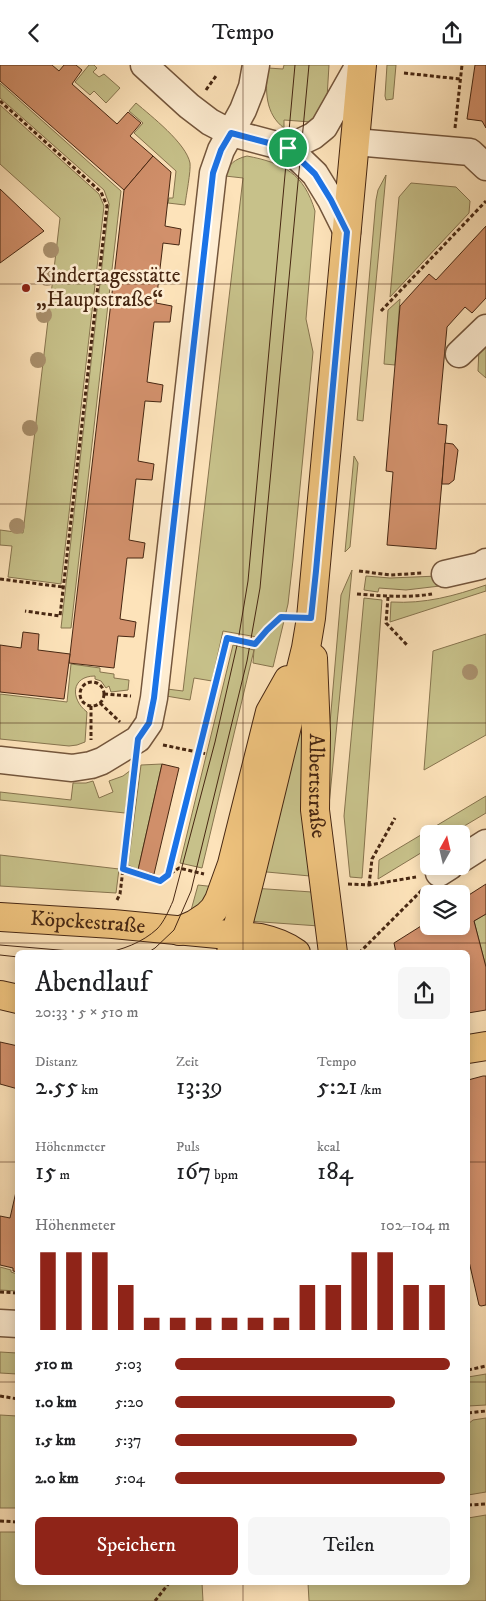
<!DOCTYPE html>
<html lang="de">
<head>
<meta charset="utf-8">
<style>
	:root { --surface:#fff; --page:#f6f6f6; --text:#202124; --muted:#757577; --accent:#8f2418 }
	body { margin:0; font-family:"IM FELL DW Pica",serif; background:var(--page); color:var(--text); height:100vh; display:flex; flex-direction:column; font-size:19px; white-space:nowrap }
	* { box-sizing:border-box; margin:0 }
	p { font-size:16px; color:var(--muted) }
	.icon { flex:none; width:28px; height:28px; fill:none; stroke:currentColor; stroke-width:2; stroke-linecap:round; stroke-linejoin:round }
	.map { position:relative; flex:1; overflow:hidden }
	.drawer { position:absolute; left:15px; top:885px; width:455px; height:635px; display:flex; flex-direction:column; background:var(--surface); border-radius:8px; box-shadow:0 2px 12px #0003 }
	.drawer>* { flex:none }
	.needle { width:32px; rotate:8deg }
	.controls { position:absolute; left:420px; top:760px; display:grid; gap:10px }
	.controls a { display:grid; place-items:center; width:50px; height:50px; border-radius:8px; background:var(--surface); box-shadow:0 2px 12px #0003; font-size:25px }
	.pin { position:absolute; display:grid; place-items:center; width:42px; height:42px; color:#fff; margin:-21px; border:2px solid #fff; border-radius:50%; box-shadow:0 1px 5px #0007 }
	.round { display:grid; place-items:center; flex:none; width:52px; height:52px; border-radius:8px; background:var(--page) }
	.summary { display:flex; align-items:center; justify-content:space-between; height:85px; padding:0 20px }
	h1 { font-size:28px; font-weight:600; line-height:38px }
	.stats { display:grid; grid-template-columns:repeat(3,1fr); gap:8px; height:85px; padding:5px 20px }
	.stats div { display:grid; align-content:center }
	.stats b { font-size:25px; font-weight:600 }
	.stats small { font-size:14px; font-weight:400 }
	.stats p { font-size:14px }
	.chart { height:140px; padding:10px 20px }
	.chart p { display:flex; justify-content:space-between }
	.chart svg { width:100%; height:90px; margin-top:5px; stroke:var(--accent); stroke-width:6 }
	.button { display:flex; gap:10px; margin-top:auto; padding:10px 20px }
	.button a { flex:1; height:58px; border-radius:8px; background:var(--accent); color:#fff; font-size:20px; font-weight:600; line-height:58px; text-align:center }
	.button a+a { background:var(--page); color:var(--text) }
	ul { padding:0 20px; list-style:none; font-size:16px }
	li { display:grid; grid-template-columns:80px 60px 1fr; align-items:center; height:38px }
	li i { height:12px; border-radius:6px; background:var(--accent) }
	header { display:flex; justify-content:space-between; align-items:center; height:65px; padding:0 20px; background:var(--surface); font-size:22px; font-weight:600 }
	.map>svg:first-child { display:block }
	.green { fill:#c7c18a; stroke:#87744e }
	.building { fill:#d1906b; stroke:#472712 }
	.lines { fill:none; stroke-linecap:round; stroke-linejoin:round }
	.minor-casing { stroke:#74563c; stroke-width:29 }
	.major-casing { stroke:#472712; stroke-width:30 }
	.path { stroke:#472712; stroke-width:3; stroke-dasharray:4 2.5; stroke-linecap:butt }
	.minor { stroke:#feedd2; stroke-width:26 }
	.major { stroke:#eec27d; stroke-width:28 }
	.tram { stroke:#472712; stroke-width:1 }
	.tree { fill:#aa916e }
	.route-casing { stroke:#fff; stroke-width:10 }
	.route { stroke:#1a73e8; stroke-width:6 }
	.grid { fill:none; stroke:#472712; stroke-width:1; stroke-opacity:0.55 }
	.poi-dot { fill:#8f2418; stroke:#feedd2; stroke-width:2 }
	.labels { text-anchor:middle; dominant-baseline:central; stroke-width:5; stroke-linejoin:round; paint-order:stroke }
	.poi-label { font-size:21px; fill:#472712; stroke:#feedd2; text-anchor:start }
	.street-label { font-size:21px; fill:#472712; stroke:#feedd2 }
</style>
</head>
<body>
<header><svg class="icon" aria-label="back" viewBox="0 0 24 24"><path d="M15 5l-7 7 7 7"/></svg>Tempo<svg class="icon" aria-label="share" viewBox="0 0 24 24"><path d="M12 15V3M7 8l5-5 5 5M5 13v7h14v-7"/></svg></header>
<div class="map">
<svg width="486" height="1536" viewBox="0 0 486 1536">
	<rect width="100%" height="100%" fill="#fde3ba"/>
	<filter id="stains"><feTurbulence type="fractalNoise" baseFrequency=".004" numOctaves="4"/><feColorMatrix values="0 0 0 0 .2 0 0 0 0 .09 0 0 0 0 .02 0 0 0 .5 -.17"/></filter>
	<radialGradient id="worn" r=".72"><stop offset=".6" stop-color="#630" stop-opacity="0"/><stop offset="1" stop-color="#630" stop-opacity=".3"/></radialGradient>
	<g class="green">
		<path d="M89,0H94L97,3L93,7L99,12L104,9L120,23L106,38L94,26L90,30L75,17Z"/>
		<path d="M284,0H329L327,33L322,46L311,57L284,55V63C265,49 265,25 268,3L283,4Z"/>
		<path d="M387,0H396L393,34L386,35L385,31Z"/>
		<path d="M0,18L121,126L71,563H61L109,139L104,125L0,33Z"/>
		<path d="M136,38C151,51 186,78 190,98C191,106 186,131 185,140L168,138L169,133H173L176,106L134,68L143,58L129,46Z"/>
		<path d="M0,40L99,129L104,141L61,519L8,512L12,481L0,480V465L23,468L60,153L0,99Z"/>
		<path d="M247,91C284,98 304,109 315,146L306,254L313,287L293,495L288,539L273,602L253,598L254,585L202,803L180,798L233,580L254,585L257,572L223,566L212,616L194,613L190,635L166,631L167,624L183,626L243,113L225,111C228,99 235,94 247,91Z"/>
		<path d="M386,110L363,356L357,355L376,135L378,125Z"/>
		<path d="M411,118L456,122L470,136L469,148L390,232L399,132Z"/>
		<path d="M400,234L395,300L384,299L388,245Z"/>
		<path d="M486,282V313L478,306L479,283Z"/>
		<path d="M354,391L358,398L350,482L345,487Z"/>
		<path d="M352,505L329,740L327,716L329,670L341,530Z"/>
		<path d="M366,511L390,513L438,511L440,521L406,525L379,523L378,527L364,525Z"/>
		<path d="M486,520V526L390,557L391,537C425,539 454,531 486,520Z"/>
		<path d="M364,533L382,535L362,813L350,812L344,751Z"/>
		<path d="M486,569V670L424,705L433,586Z"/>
		<path d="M71,599L100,603V607L114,609V613L129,615L128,625L111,627L109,621L106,623L101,616L95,614V611C71,611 70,634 87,647L85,677L77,680L69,681L0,674V629L67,637Z"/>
		<path d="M299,661L305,665L310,811L256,806Z"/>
		<path d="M162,699L138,805L128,800L141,700Z"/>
		<path d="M131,705L125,748L0,735V727L71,735L73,718H86L93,716L99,733L113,727L109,716L123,711Z"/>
		<path d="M486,731V748L451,769H429V783L378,814L379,795Z"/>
		<path d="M0,790L119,804L116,828L0,821Z"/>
		<path d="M198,820L216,822L190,849Z"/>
		<path d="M252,823L312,827L319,861L248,856Z"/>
		<path d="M486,849V902L474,856Z"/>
		<path d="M0,1202L11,1205V1207L17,1209V1226L0,1225Z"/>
		<path d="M0,1287L17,1288V1309L0,1308Z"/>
		<path d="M486,1309V1340L468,1341V1312Z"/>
		<path d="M0,1350L17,1351V1443H0Z"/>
		<path d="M486,1353V1427L468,1430V1359L473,1355Z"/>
		<path d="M486,1450V1536H309L308,1518H468V1453Z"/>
		<path d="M0,1467H17L18,1518H202L203,1536H0Z"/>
	</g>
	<g class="building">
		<path d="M0,0H52L59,6L64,0H76L82,5L72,19L117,59L128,47L141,58L130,71L153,91L124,125L0,16Z"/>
		<path d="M475,0H486V63L482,56L467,54Z"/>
		<path d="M153,91L171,107L165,161L181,164L179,180L163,178L156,238L172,241L170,257H154L147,317L163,320L161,337L145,336L138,396L154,399L152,415L136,414L129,475L145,478L143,493H127L120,554L136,557L134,572L118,571L114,603L69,598L124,125Z"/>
		<path d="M0,124L44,166L0,198Z"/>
		<path d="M486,161V233L472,248L465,242L447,262L438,359L447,360L436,484L387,480L393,407L386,406L400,241L429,209L436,215Z"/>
		<path d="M445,378L453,379L458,385L454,415L449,419H442Z"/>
		<path d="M23,567L39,569L38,585L70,589L64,634L0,627V580L21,583Z"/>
		<path d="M162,699L179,703L154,809L138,805Z"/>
		<path d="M486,819V849L474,856L486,902V945L468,948V888H396L394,878L429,856V861H461V835Z"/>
		<path d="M0,977L18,981V1024L0,1019Z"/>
		<path d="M483,1011H486V1240L481,1241L479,1240L468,1192H469L468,1186V1015Z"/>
		<path d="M18,1118V1207L13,1206V1203L0,1200V1151L10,1153Z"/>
	</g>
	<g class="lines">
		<defs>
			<g id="minor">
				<path d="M144,0L189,41L210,57L231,68L288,83L315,109L331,135L347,167"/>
				<path d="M355,77L470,87L486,102"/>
				<path d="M288,83L313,71L324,62L359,0"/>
				<path d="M459,289L486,263"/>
				<path d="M445,509L480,501L486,497"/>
				<path d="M0,695L72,703L91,700L102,696L138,674L149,658L154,633L213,108L221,85L243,45L252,22L256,0"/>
				<path d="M461,794L486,778"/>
				<path d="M439,808L450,801"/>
				<path d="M0,1258L18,1259"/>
			</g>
			<g id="major">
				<path id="s1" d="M313,593L316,668L315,745L333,888"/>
				<path id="s2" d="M0,852L113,859L260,873C274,876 285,880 296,888"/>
				<path d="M179,866L195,859L207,851L214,844L219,835L232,799L270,647L288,615"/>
				<path d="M231,888L250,813L306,583L311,553L362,0"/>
				<path d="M0,930L18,934"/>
				<path d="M468,984L486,981"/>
			</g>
		</defs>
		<use href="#minor" class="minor-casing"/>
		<use href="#major" class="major-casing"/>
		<g class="path">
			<path d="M404,8L460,14"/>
			<path d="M206,25L216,11"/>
			<path d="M0,36L101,127L107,141L60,551L25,546"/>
			<path d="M455,63L462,0"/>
			<path d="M381,246L486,136"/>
			<path d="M359,506L390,510L423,508"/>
			<path d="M0,514L63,522"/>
			<path d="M357,529C382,531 407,533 432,529"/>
			<path d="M388,532L386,558L407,580"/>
			<circle cx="92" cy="629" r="12"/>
			<path d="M104,629L131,631"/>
			<path d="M100,638L120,657"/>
			<path d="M91,641V675"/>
			<path d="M163,680L207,689"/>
			<path d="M123,804L160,816L179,803L204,809"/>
			<path d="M168,810L227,573L255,579L267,565L281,551L287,552"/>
			<path d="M348,819L369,820L416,812"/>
			<path d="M369,820L372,794L395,753"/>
			<path d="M117,835L120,829L135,705"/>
			<path d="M359,888L422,825"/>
			<path d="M0,1227L18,1228"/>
			<path d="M468,1305L486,1301"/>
			<path d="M0,1331L18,1334"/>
			<path d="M468,1348L486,1346"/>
			<path d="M468,1440L486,1439"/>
			<path d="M0,1456L18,1457"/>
			<path d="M155,1536L169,1518"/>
		</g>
		<use href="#minor" class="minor"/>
		<use href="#major" class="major"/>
		<g class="tram">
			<path d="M0,880L94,888"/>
			<path d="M102,888C121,886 143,877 157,864C164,857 169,845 173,836L215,677L238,576L248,516L295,0"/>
			<path d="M147,888L155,883L174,865L191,826L247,596L260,523L309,0"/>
			<path d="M0,890L18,892"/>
		</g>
	</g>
	<g class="tree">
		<circle cx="51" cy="185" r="8"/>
		<circle cx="47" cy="213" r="8"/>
		<circle cx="44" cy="250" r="8"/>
		<circle cx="38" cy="295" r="8"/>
		<circle cx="30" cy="363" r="8"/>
		<circle cx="17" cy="461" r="8"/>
		<circle cx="470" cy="607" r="8"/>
	</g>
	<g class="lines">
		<defs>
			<path id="route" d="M231,68L288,83L315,109L331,135L347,167L316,506L311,553L281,552L267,565L255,579L227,573L168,810L160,816L123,804L138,674L149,658L154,633L213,108L221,85Z"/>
		</defs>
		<use href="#route" class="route-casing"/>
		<use href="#route" class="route"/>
	</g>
	<path class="grid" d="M243,0V888M0,219H486M0,439H486M0,658H486M0,878H486M0,1097H18M468,1097H486M0,1317H18M468,1317H486M243,1518V1536"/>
	<circle class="poi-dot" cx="26" cy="223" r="5"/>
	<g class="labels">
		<g class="poi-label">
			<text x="36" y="211">Kindertagesstätte<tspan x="36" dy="24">„Hauptstraße“</tspan></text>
		</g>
		<g class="street-label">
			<text stroke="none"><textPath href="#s1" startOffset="128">Albertstraße</textPath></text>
			<text stroke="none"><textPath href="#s2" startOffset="88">Köpckestraße</textPath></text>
		</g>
	</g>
	<rect width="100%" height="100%" filter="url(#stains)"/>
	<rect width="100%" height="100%" fill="url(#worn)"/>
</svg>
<div class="controls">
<a><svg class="needle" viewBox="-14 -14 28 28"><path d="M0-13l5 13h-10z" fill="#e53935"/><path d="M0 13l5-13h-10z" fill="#757577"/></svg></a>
<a><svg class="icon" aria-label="layers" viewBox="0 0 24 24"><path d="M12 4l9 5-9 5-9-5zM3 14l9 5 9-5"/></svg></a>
</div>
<div class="pin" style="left:288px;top:83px;background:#1e9e55"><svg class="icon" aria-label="arrive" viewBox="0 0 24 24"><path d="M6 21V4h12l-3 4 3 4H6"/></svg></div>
<section class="drawer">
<div class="summary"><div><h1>Abendlauf</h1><p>20:33 · 5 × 510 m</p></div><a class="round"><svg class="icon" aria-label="share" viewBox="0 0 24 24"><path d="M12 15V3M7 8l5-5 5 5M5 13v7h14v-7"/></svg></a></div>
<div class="stats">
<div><p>Distanz</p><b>2.55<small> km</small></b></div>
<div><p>Zeit</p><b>13:39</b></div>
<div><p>Tempo</p><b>5:21<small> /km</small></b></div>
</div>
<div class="stats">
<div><p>Höhenmeter</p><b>15<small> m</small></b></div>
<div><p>Puls</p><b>167<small> bpm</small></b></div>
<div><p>kcal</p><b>184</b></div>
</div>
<div class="chart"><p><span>Höhenmeter</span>102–104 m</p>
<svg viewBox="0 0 160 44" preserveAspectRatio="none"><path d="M5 44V6M15 44V6M25 44V6M35 44V22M45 44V38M55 44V38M65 44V38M75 44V38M85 44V38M95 44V38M105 44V22M115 44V22M125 44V6M135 44V6M145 44V22M155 44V22"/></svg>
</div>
<ul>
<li><b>510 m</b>5:03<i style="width:100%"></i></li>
<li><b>1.0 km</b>5:20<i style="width:80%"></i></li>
<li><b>1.5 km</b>5:37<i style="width:66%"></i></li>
<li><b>2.0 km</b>5:04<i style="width:98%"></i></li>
</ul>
<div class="button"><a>Speichern</a><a>Teilen</a></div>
</section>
</div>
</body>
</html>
